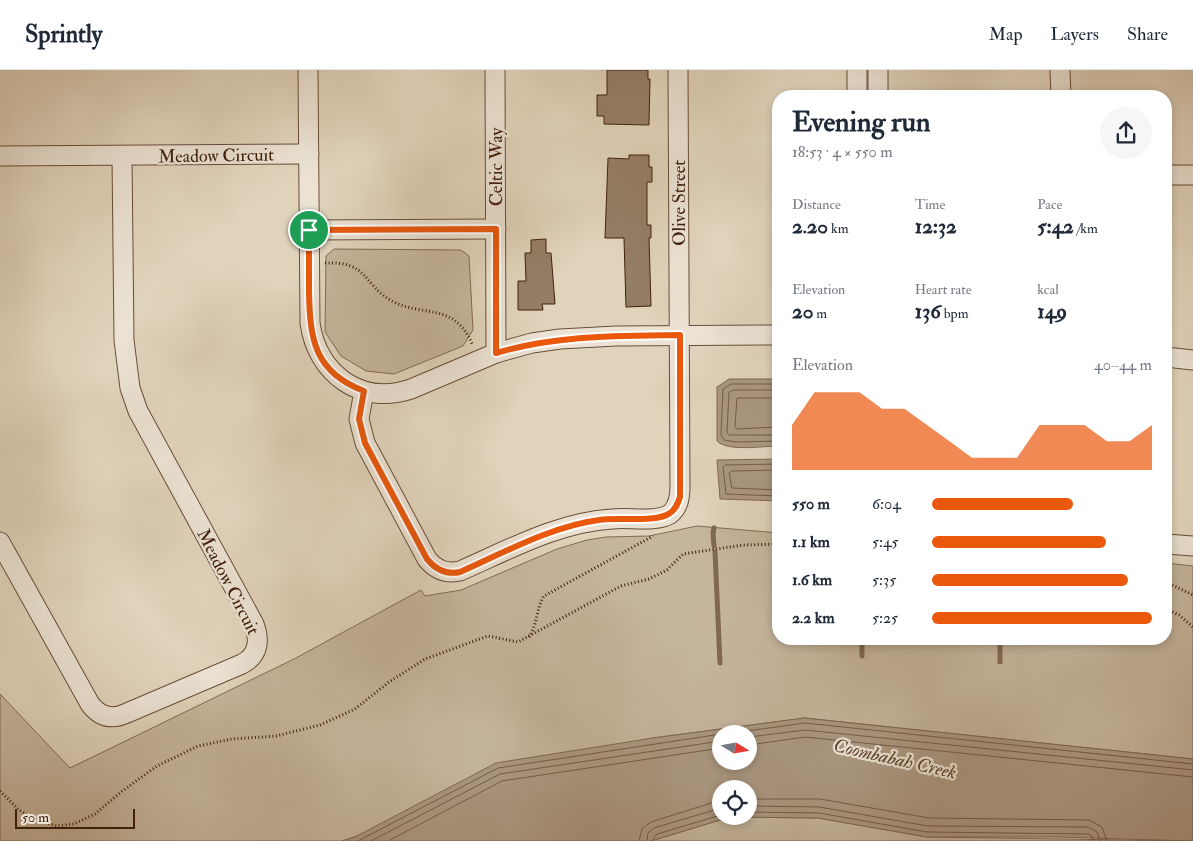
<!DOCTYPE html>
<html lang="en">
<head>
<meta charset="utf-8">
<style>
	:root { --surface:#fff; --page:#f6f6f7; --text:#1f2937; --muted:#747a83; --line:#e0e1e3; --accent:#ea580c }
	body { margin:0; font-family:"IM FELL Double Pica",serif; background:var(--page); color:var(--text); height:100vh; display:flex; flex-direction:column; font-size:19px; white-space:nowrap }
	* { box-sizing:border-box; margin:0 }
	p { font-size:16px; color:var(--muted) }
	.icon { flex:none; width:28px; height:28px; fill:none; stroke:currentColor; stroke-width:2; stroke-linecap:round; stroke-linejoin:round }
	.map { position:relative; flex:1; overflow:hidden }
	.sheet { position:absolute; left:772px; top:20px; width:400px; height:555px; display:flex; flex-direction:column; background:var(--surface); border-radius:20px; box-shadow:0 2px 8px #0003 }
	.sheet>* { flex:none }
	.needle { width:32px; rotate:101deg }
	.controls { position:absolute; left:712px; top:655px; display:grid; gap:10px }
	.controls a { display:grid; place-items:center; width:45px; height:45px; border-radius:50%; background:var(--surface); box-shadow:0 2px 8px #0003; font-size:25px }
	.scale { position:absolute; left:15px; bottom:12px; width:120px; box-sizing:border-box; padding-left:5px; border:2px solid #41200c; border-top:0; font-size:14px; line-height:18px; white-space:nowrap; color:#41200c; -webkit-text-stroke:4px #ebe2d3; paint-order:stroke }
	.pin { position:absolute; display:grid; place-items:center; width:42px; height:42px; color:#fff; margin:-21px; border:2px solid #fff; border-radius:50%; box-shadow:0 1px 5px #0007 }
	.round { display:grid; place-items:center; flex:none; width:52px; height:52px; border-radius:26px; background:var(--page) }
	.head { display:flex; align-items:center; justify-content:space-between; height:85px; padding:0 20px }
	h1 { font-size:28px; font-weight:700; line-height:38px }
	.metrics { display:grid; grid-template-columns:repeat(3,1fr); gap:8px; height:85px; padding:5px 20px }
	.metrics div { display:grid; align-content:center }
	.metrics b { font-size:21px; font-weight:700 }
	.metrics small { font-size:14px; font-weight:400 }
	.metrics p { font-size:14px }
	.chart { height:140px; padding:10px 20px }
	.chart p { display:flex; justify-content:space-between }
	.chart svg { width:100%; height:90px; margin-top:5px; fill:var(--accent); opacity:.7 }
	ul { padding:0 20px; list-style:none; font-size:16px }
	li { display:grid; grid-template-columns:80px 60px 1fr; align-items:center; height:38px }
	li i { height:12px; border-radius:6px; background:var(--accent) }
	header { display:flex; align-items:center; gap:30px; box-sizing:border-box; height:70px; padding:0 25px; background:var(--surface); border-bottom:1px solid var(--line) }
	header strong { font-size:24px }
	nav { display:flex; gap:28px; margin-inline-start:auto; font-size:18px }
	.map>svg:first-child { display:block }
	.green { fill:#c5b59d; stroke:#836a54 }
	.water { fill:#aa9680; stroke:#806752; fill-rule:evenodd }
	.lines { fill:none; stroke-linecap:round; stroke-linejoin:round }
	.shore { stroke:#765b46; stroke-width:1 }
	.stream { stroke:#806752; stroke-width:5 }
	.building { fill:#947d67; stroke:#41200c }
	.street-casing { stroke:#694d38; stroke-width:21 }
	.path { stroke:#41200c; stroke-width:3; stroke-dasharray:1 2.5; stroke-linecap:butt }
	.street { stroke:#ebe2d3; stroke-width:19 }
	.route-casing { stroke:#fff; stroke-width:10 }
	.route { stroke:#ea580c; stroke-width:6 }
	.labels { text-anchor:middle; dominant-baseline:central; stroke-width:4.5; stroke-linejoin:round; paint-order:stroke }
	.street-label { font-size:18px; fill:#41200c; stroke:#ebe2d3 }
	.water-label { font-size:19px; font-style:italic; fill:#60432f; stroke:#ebe2d3 }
</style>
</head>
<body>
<header>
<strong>Sprintly</strong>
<nav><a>Map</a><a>Layers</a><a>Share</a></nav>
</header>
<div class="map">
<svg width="1193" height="771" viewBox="0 0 1193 771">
	<rect width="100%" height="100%" fill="#e0d3bb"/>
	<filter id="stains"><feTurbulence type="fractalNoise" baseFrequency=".004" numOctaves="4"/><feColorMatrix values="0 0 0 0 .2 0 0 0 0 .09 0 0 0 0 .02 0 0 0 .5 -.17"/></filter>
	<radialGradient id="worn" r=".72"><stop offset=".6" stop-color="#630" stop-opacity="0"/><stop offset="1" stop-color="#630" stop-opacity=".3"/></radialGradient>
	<g class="green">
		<path d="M334,179L461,180L469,186L473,260L463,276L394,304L366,301L341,286L325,262L326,186Z"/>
		<path d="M697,456L779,463V569H1166V493L1193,496V689L805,648L653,668L342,771H0V624L70,698L294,589L421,520L425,526L461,520L557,479L587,470L606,467L649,466Z"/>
		<path d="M730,747L818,748L927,767L1193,771H651Z"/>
	</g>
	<g class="water">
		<path d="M729,309H779V376C763,376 728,382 717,371V317Z"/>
		<path d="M779,389V431L720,429L717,390Z"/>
		<path d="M804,648L1193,689V771L1056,767H927L818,748L730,747L651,771H342L355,767L496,693L653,668ZM721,664H749V691H721ZM721,719H749V746H721Z"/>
	</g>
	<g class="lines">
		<g class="shore">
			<path d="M779,314H731L723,319L721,365L724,370L736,372L779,371"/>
			<path d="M779,320H733L729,322L727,362L729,365H779"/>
			<path d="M779,328H737L735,356L737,359L779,357"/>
			<path d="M779,394L725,395L723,397L726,424L779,426"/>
			<path d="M779,400L732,401L729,403L732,418L779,420"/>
			<path d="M725,664L805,653L1193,694"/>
			<path d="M749,667L805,660L1193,700"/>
			<path d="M749,675L805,667L1193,707"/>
			<path d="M749,729H820L929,748L1089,750L1102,757L1107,771"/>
			<path d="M749,736L819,737L928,756L1088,757L1097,762L1100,771"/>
			<path d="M749,742L819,743L927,762L1088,764L1092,766L1093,771"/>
			<path d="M358,771L498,698L721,664"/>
			<path d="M371,771L500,704L721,671"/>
			<path d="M388,771L502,711L721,678"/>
			<path d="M639,771L642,759L651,752L721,730"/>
			<path d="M647,771L648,763L654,758L721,738"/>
			<path d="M653,771L654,767L657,764L721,745"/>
		</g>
		<g class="stream">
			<path d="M714,476L713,463L714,458"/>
			<path d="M715,482L720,593"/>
			<path d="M1000,569V592"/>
			<path d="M862,586V569"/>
		</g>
	</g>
	<g class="building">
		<path d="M607,0H648V9H650L649,55L604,54V46H597V25H607Z"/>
		<path d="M629,85H649V97H652V112H647V155H651V168H649L651,236L626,237L624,168H605L608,88L629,89Z"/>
		<path d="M546,169V183H551L555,234H542L543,240H518V211H526L525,183H531V170Z"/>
	</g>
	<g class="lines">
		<defs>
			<g id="street">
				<path d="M308,0L310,253C317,304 361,336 411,319L496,283L532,273L560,269L616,266L779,265"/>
				<path d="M495,0L496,283"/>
				<path d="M857,0V26"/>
				<path d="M878,0V26"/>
				<path d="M1060,0L1061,26"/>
				<path d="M0,86L309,84"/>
				<path d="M1166,105H1193"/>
				<path d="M309,160L496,159"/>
				<path d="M1166,287L1193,290"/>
				<path d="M364,321L359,349L365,373L427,489C436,500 446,504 460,501C508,480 559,452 612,449C629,447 655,453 670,444C679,437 680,426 680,416L678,0"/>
				<path d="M0,472L90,634C100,647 112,650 127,643L242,594C259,585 260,570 254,554L138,341L130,318L124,270L122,87"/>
				<path d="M1166,474L1193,476"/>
			</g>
		</defs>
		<use href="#street" class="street-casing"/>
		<g class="path">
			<path d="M325,193C369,191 362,214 392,231C423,248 455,231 473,276"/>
			<path d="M1166,512L1193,525"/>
			<path d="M1166,539L1179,545L1193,557"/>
			<path d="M529,567C538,553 536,539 544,526L653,466"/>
			<path d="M0,721L19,740L39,751L57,756L74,754L95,744L121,722L157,696L198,676L232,669L276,666L320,655L355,639L389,612L425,589L488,566L518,572L621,516L649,509L667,500L683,484L743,475L779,474"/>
		</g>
		<use href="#street" class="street"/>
	</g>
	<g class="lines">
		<defs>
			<path id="route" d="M496,159V283C558,265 616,266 680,265V427C678,433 676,439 670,443C657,453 617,447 599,450C552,456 503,483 460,502C446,505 436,500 427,489L365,373L359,349L364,321C314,302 310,269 309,222C309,201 309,180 309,160Z"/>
		</defs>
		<use href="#route" class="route-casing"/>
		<use href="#route" class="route"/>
	</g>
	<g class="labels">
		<g class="street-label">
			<text transform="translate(216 86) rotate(-1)">Meadow Circuit</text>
			<text transform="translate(496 97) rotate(-90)">Celtic Way</text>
			<text transform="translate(679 133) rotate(-90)">Olive Street</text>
			<text transform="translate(228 512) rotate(63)">Meadow Circuit</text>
		</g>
		<g class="water-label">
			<text transform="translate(895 689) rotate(13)">Coombabah Creek</text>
		</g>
	</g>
	<rect width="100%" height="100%" filter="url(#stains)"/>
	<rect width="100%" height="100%" fill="url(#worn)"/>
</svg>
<div class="controls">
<a><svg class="needle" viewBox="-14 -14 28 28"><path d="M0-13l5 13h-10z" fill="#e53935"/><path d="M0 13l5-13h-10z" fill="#747a83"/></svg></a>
<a><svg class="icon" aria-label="locate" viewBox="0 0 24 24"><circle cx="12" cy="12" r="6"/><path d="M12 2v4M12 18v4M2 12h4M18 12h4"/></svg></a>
</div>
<div class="scale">50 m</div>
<div class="pin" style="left:309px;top:160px;background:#1e9e55"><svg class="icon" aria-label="arrive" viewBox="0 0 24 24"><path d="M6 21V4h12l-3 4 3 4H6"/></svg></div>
<section class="sheet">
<div class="head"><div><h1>Evening run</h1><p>18:53 · 4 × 550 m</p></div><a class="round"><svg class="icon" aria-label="share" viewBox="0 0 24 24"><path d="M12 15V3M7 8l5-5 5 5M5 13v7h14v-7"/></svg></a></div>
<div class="metrics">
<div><p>Distance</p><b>2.20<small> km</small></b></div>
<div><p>Time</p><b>12:32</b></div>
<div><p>Pace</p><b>5:42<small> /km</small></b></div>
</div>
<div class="metrics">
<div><p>Elevation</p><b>20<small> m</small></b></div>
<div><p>Heart rate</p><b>136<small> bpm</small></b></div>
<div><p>kcal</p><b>149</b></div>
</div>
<div class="chart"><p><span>Elevation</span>40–44 m</p>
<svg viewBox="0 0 160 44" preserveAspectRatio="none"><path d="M0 44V22L10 6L20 6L30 6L40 14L50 14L60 22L70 30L80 38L90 38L100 38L110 22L120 22L130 22L140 30L150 30L160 22V44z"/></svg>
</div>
<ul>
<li><b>550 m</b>6:04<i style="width:64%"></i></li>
<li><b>1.1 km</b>5:45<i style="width:79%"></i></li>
<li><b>1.6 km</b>5:35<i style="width:89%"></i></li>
<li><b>2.2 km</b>5:25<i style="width:100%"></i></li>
</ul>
</section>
</div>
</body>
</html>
